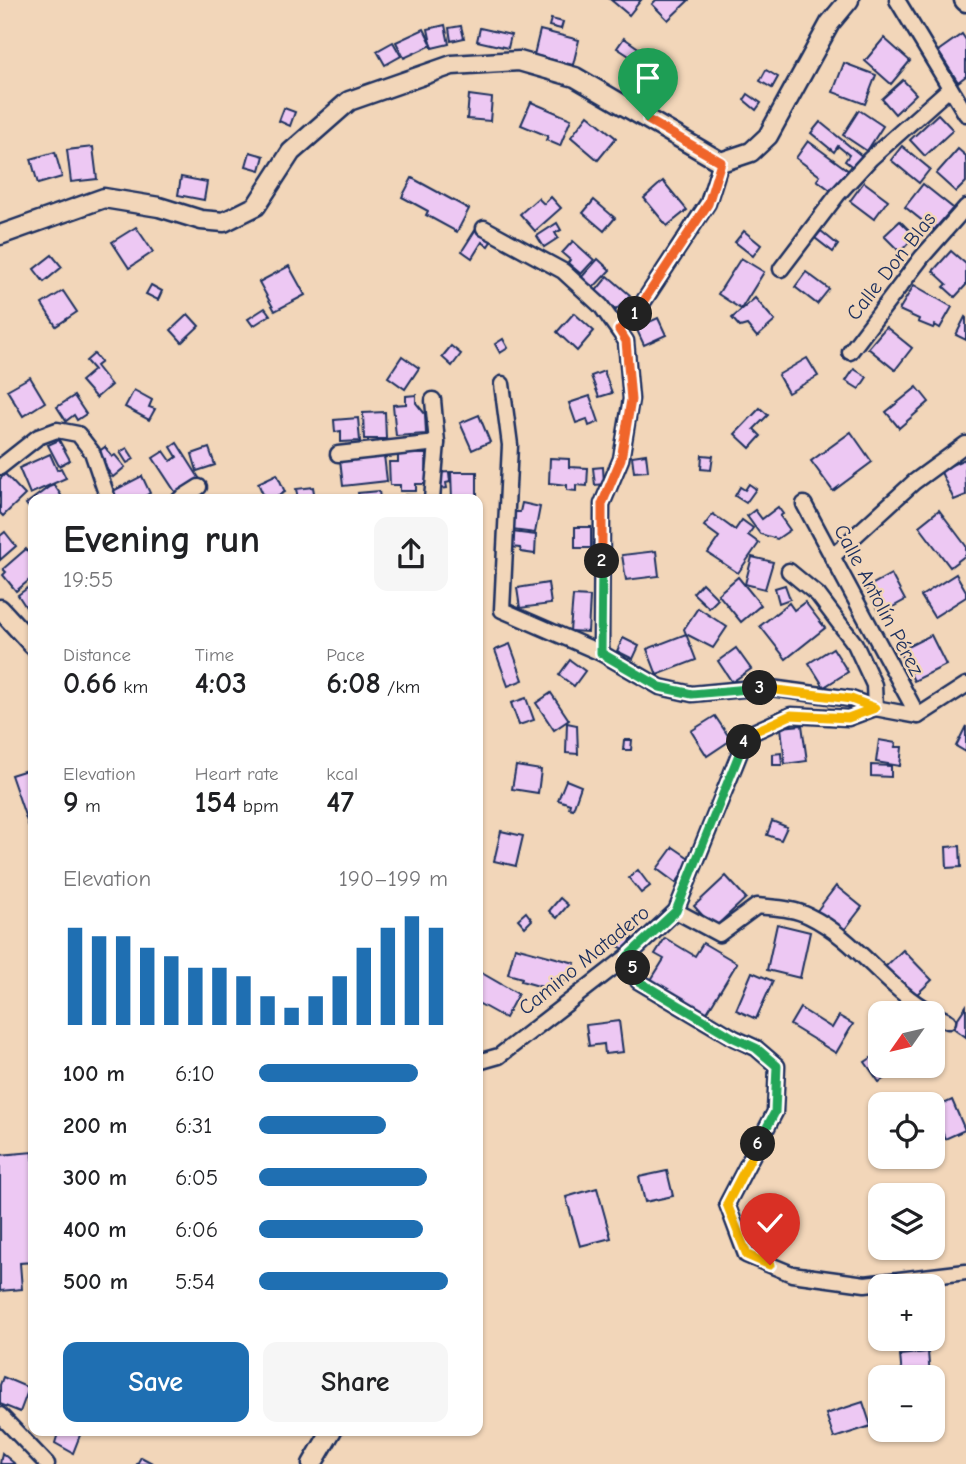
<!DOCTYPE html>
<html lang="en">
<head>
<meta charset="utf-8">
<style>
	:root { --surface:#fff; --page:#f6f6f6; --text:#202124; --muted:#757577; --accent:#1f6fb2 }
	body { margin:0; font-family:"Comic Neue",sans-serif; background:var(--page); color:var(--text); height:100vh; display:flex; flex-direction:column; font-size:26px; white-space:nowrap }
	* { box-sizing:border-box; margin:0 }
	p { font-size:23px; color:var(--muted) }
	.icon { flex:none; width:38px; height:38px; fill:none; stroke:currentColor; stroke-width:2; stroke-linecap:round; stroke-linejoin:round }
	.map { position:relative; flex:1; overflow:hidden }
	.side { position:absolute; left:28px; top:494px; width:455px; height:942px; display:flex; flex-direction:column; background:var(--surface); border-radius:14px; box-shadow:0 2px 5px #0004 }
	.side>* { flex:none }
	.needle { width:46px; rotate:236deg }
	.buttons { position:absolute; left:868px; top:1001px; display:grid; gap:14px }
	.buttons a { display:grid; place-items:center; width:77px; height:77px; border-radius:14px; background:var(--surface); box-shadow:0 2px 5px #0004; font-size:35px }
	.pin { position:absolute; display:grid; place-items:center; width:60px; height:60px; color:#fff; margin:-72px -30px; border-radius:50% 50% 50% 0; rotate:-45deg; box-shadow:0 0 7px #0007 }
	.pin .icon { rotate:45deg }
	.km { position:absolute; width:35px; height:35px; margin:-18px; border-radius:50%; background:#222; color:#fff; font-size:19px; line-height:35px; text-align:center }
	.round { display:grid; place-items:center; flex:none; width:74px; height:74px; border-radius:14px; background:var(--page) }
	.headline { display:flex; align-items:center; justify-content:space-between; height:119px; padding:0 35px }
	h1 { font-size:38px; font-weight:800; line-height:52px }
	.figures { display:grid; grid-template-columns:repeat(3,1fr); gap:10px; height:119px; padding:7px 35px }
	.figures div { display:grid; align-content:center }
	.figures b { font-size:30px; font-weight:800 }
	.figures small { font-size:19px; font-weight:400 }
	.figures p { font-size:19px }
	.chart { height:196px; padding:14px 35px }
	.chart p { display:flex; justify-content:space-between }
	.chart svg { width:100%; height:126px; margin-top:7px; stroke:var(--accent); stroke-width:6 }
	.cta { display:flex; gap:14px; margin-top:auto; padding:14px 35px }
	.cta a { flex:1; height:80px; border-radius:14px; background:var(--accent); color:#fff; font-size:28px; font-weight:800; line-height:80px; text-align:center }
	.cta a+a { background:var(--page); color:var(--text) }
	ul { padding:0 35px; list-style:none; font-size:23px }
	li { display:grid; grid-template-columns:112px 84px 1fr; align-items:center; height:52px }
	li i { height:18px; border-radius:9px; background:var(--accent) }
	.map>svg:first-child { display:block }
	.building { fill:#edc8f3; stroke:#1b2f5e; stroke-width:2 }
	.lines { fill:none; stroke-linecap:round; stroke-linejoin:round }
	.minor-casing { stroke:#1b2f5e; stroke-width:19 }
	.tertiary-casing { stroke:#1b2f5e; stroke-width:23 }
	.minor { stroke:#f2d6b9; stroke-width:14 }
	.tertiary { stroke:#f2d6b9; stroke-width:18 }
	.split-1-casing { stroke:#fff; stroke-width:14 }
	.split-2-casing { stroke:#fff; stroke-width:14 }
	.split-3-casing { stroke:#fff; stroke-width:14 }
	.split-4-casing { stroke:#fff; stroke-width:14 }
	.split-5-casing { stroke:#fff; stroke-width:14 }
	.split-6-casing { stroke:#fff; stroke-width:14 }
	.split-7-casing { stroke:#fff; stroke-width:14 }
	.split-1 { stroke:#f0652b; stroke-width:9 }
	.split-2 { stroke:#f0652b; stroke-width:9 }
	.split-3 { stroke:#22a559; stroke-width:9 }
	.split-4 { stroke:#f5b400; stroke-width:9 }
	.split-5 { stroke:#22a559; stroke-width:9 }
	.split-6 { stroke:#22a559; stroke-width:9 }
	.split-7 { stroke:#f5b400; stroke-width:9 }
	.labels { text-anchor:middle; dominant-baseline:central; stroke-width:5; stroke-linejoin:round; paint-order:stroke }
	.street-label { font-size:21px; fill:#1b2f5e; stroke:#f2d6b9 }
</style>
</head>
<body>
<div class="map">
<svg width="966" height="1464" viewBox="0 0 966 1464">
	<rect width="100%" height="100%" fill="#f2d6b9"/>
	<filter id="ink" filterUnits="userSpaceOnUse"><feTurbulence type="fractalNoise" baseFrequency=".0143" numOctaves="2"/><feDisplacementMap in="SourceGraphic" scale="14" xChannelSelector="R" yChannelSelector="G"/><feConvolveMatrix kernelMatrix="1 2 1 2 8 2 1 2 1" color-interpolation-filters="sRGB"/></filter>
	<g filter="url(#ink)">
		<g class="building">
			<path d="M611,0H641L629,15Z"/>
			<path d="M656,0H689L668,20L652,4Z"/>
			<path d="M551,19L563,22L561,29L549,26Z"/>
			<path d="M445,25L449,44L432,48L428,29Z"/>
			<path d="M461,26L464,38L451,41L449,28Z"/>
			<path d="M480,28L511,35L508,48L477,41Z"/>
			<path d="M424,29L432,45L404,58L396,42Z"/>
			<path d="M540,30L579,40L573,65L534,55Z"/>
			<path d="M962,34L966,40V76L958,82L938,51Z"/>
			<path d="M624,38L647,54L640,63L617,48Z"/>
			<path d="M884,38L910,61L891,84L865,61Z"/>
			<path d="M393,42L401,56L385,65L377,51Z"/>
			<path d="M844,63L876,75L865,104L833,92Z"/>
			<path d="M766,70L778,77L772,88L760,81Z"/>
			<path d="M903,80L916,94L895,114L882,99Z"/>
			<path d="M748,94L761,103L756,110L744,100Z"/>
			<path d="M469,95L492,98L490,121L467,119Z"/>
			<path d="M531,102L571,119L560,146L546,140L548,136L521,125Z"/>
			<path d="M284,108L295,112L290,126L279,121Z"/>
			<path d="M859,110L883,126L867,151L843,135Z"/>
			<path d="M938,114L953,130L925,156L910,140Z"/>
			<path d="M588,115L616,138L598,160L571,137Z"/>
			<path d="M820,122L863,157L854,168L845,161L849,155L838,146L834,152L811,133Z"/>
			<path d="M808,141L849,171L833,192L817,180L820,176L796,158Z"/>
			<path d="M902,146L930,169L919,183L891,160Z"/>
			<path d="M93,147L97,179L71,182L67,150Z"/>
			<path d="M958,149L966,156V182L956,192L936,174Z"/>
			<path d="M55,152L62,177L38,184L31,159Z"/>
			<path d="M250,152L264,156L260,170L246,166Z"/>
			<path d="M181,177L207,182L204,200L178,195Z"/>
			<path d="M412,178L469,209L457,232L426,215L428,211L402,197Z"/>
			<path d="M663,181L687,210L667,226L644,198Z"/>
			<path d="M864,182L888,200L874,219L850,201Z"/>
			<path d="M923,184L953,208L934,230L905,207Z"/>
			<path d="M551,197L561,208L535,231L520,214L538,198L544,204Z"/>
			<path d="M594,200L615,218L604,231L583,213Z"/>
			<path d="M900,221L915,236L900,252L884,236Z"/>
			<path d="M557,223L561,230L555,233L558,238L544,247L537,236Z"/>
			<path d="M136,227L153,252L129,268L112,242Z"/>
			<path d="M476,229L492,240L488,246L482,242L472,258L462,251Z"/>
			<path d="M744,231L761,245L753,256L735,242Z"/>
			<path d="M821,231L838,245L833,252L815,238Z"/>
			<path d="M573,241L594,260L581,274L568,263L570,260L562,253Z"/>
			<path d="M951,251L966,264V285L955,297L944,287L947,284L933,271Z"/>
			<path d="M52,255L62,267L44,282L34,269Z"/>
			<path d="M741,258L764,272L741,309L718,294Z"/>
			<path d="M598,259L610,270L592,289L580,279Z"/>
			<path d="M289,266L305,295L275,311L259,282Z"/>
			<path d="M806,272L829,289L817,304L795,287Z"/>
			<path d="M608,276L630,295L616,310L595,292Z"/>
			<path d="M151,285L162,291L158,300L146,294Z"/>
			<path d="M914,285L952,307L940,328L935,325L933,328L918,322L919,319L899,310Z"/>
			<path d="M63,291L77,312L56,326L42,304Z"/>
			<path d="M755,298L775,321L757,337L747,325L740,327L732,318Z"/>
			<path d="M265,308L270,315L253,326L248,319Z"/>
			<path d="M574,313L594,331L577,351L557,332Z"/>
			<path d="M188,314L199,326L182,342L171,330Z"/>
			<path d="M965,317L966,318V340L956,335Z"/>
			<path d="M658,318L666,335L644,345L636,328Z"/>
			<path d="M886,327L912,348L895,370L868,348Z"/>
			<path d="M503,339L508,348L500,353L495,344Z"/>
			<path d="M451,346L461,354L452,366L442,357Z"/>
			<path d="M94,354L101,362L96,366L111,385L96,398L81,381L94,370L86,361Z"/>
			<path d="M402,356L419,368L405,389L388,377Z"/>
			<path d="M807,358L818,376L788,393L778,375Z"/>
			<path d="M854,369L867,377L859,389L846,381Z"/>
			<path d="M604,371L612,393L599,397L591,376Z"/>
			<path d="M30,377L45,402L23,416L7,390Z"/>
			<path d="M917,387L929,402L899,428L886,412Z"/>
			<path d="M134,390L152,400L149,407L155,409L149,420L125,407Z"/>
			<path d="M416,395V403L425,414L426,434L396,436L393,405L406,404V396Z"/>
			<path d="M74,396L86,414L77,420L74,415L66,421L57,407Z"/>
			<path d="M590,396L599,422L589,426L587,419L576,423L569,403Z"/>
			<path d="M760,408L768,415L754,429L761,436L750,448L735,434Z"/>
			<path d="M385,412L386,439H364L363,413Z"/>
			<path d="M479,415L490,442L472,450L460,423Z"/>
			<path d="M358,418L360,441L341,442V431L335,432L334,420Z"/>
			<path d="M851,432L872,462L833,491L811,461Z"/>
			<path d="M59,440L70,460L59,466L48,445Z"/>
			<path d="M177,443L201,481L178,496L153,458L164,451L171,461L177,457L171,447Z"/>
			<path d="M105,447L112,457L115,455L125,467L113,477L102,463L105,460L98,452Z"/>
			<path d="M127,448L134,459L127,463L120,452Z"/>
			<path d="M209,448L215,465L197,471L192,454Z"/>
			<path d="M50,454L57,470L61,468L66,478L30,494L19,468Z"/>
			<path d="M398,454H426L427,484H416V491H400V485H390L389,462H398Z"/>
			<path d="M646,454L648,471L634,472L632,456Z"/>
			<path d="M384,455L387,481L343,486L340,460Z"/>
			<path d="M702,455L713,456L711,470L701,469Z"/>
			<path d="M550,458L569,459V467L588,468L587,486L576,485V491L567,490V485L549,483Z"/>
			<path d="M965,459L966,495L954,500L940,470Z"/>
			<path d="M603,467L604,484L595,485L593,468Z"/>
			<path d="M449,472L450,482L446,483L447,488L437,489L436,473Z"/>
			<path d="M451,472H477V499H452Z"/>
			<path d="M5,474L25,495L3,516L0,513V479Z"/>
			<path d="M277,474L285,492L272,499H265L258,483Z"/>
			<path d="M142,476L150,493L140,499H117L113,491Z"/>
			<path d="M749,484L756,489L746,503L735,496L740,487L745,490Z"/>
			<path d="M54,485L61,495L56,499H33V514L26,504L49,487Z"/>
			<path d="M313,487L315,499H298L296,489Z"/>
			<path d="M379,491L380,499H359L358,493Z"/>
			<path d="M405,495L419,496L418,499H405Z"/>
			<path d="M522,503L540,507L535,533L512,530L515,512H520Z"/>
			<path d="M778,507L783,514L780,516L790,530L777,539L760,534L747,516L755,510L762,519Z"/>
			<path d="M939,510L966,546V555L950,567L919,526Z"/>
			<path d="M713,514L735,530L742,520L753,528L748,535L759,543L738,573L708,553L719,537L704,526Z"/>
			<rect x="575" y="527" width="16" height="21"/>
			<path d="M5,532L16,546L0,560V536Z"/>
			<path d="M512,532L536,535L535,554L521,552L520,548L510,547Z"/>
			<path d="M26,549L33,558V577L16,591L3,575L6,572L3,569Z"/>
			<path d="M656,551L659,576L626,580L622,555Z"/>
			<path d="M752,557L773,562L765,589L745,584Z"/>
			<path d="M891,574L905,600L880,614L866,588Z"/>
			<path d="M956,574L966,591V597L934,617L921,596Z"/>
			<path d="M738,577L761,605L741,622L718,594Z"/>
			<path d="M548,583L551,604L520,608L517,588Z"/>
			<path d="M702,583L718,599L709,608L693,593Z"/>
			<path d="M33,584V618L18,595Z"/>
			<path d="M785,585L790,599L779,603L775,588Z"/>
			<path d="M573,596L590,597L588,632L570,631Z"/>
			<path d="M805,602L825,628L786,659L760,626L789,603L794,610Z"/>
			<path d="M698,608L727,627L713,648L686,634L684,629Z"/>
			<path d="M686,634L696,660L657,675L647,649Z"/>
			<path d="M931,635L946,665L914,681L899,651Z"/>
			<path d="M623,638L639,646L633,659L617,651Z"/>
			<path d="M510,644L523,680L508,686L495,650Z"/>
			<path d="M736,648L751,669L732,682L718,661Z"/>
			<path d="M833,648L848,672L824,687L809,663Z"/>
			<path d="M570,660L585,671L574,686L559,675Z"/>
			<path d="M551,693L569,720L554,730L536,703Z"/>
			<path d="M526,698L534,720L519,725L511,703Z"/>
			<path d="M715,716L731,740L707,756L691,731Z"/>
			<path d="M567,723L577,725L578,754L566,753Z"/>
			<path d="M802,725L807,761L785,764L781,727Z"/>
			<path d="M966,726V752L956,746Z"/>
			<path d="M624,740H632L631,750H623Z"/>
			<path d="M879,740L896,743L895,747H902L900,766L876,762Z"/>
			<path d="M781,753L782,765H773V754Z"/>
			<path d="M871,765L891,766V777L871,776Z"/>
			<path d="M516,766L541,770L538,793L512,789Z"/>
			<path d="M33,768V829L30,830L11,775Z"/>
			<path d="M566,780L581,786L573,809L569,808L570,804L558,800Z"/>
			<path d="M772,821L787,827L781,840L767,835Z"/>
			<path d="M501,831L523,836L516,866L494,861Z"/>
			<path d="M960,846L961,867L947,868L946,847Z"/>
			<path d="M673,847L692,860L676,883L657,869Z"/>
			<path d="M638,870L650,886L641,893L629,878Z"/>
			<path d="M726,876L746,898L714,928L694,906Z"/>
			<path d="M836,886L862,907L842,933L816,912Z"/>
			<path d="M560,898L568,905L557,918L549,911Z"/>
			<path d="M526,912L532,920L525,927L518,919Z"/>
			<path d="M777,924L810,932L800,978L767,970Z"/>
			<path d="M619,933L632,938L626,950L614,944Z"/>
			<path d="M665,938L695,956L703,943L737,963L706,1014L651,980L664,959L655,954Z"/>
			<path d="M515,947L575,963L570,982L557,978L553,990L521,981L522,978L508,974Z"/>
			<path d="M903,950L932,980L914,997L885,967Z"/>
			<path d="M480,972L518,994L505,1018L478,1003V977Z"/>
			<path d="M752,972L773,981L756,1019L736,1010Z"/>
			<path d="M966,1006V1037L952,1027Z"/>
			<path d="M800,1008L832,1028L839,1016L853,1024L836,1053L790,1025Z"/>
			<path d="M619,1021L623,1052L605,1054L604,1044L589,1046L586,1025Z"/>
			<path d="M880,1052V1066H902L879,1082L865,1062Z"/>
			<path d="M952,1100L965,1130L945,1139L942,1131L933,1135V1109Z"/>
			<path d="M33,1152V1262L20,1263L22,1289L0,1291V1155Z"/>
			<path d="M667,1171L673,1196L645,1202L639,1177Z"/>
			<path d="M597,1188L611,1238L580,1246L566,1197Z"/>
			<path d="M928,1352L930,1377H902L900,1355Z"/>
			<path d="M3,1377L29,1388L20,1412L0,1404V1385Z"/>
			<path d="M863,1402L871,1426L834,1438L826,1414Z"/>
			<path d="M59,1430H82L73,1453L55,1443Z"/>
			<path d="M2,1453L15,1464H0Z"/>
			<path d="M141,1457L154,1464H137Z"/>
		</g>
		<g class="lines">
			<defs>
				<g id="minor">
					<path d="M897,0L966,114"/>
					<path d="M484,228L563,271L601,306L626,341L631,399L621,459L602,504L601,653"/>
					<path d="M781,269L838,194L870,159L950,88"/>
					<path d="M619,330L638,310L708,203L721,162"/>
					<path d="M850,352L922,257L966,207"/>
					<path d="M502,384L510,445L502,610L601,653L660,687L692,694L764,687L851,699L875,708L874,685L855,644L818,595L789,571"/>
					<path d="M338,454L437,443"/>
					<path d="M0,467L38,437L57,430L78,434L92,452L108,499"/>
					<path d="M180,499L199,487"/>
					<path d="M432,499L437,443L433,400"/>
					<path d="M804,504L918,716"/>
					<path d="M832,557L914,482L966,444"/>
					<path d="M676,911L719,934L757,906C774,908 793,908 809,916C857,939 886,989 932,1013"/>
					<path d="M628,956L638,981L734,1038L756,1048L777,1066L775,1112L727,1204L746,1255L792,1274L865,1284L966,1272"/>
					<path d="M933,1014L948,1021"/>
					<path d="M478,1062L499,1056L628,956L676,911L747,735L791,715L848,718L875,708L918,716L966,685"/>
					<path d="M0,1415L47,1464"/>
				</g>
				<g id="tertiary">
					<path d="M964,0L966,2"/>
					<path d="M0,235L104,198L159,207L201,220L224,222L256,206L291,152L349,101L452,65L519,61L575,77L721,162L751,152L768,136L830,23L849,0"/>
					<path d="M0,609L33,645"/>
					<path d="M312,1464L332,1430"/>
				</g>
			</defs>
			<use href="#minor" class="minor-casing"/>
			<use href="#tertiary" class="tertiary-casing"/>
			<use href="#minor" class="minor"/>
			<use href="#tertiary" class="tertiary"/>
		</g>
	</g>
	<g class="lines" filter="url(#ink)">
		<defs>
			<path id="split-1" d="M635,314L708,204L721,162L648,120"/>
			<path id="split-2" d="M602,561V504L621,459L631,400L626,341L619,330L635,314"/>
			<path id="split-3" d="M602,561L601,653L660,687L692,694L760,688"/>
			<path id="split-4" d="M744,742L747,735L791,715L848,718L875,708L851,699L760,688"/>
			<path id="split-5" d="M633,968L628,956L676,911L744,742"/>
			<path id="split-6" d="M633,968L638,981L734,1038L756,1048L777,1066L775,1112L758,1144"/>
			<path id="split-7" d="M758,1144L727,1204L747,1255L770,1265"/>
		</defs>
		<use href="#split-1" class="split-1-casing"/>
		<use href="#split-2" class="split-2-casing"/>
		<use href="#split-3" class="split-3-casing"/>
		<use href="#split-4" class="split-4-casing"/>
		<use href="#split-5" class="split-5-casing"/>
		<use href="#split-6" class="split-6-casing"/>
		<use href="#split-7" class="split-7-casing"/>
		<use href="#split-1" class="split-1"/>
		<use href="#split-2" class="split-2"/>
		<use href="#split-3" class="split-3"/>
		<use href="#split-4" class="split-4"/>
		<use href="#split-5" class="split-5"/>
		<use href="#split-6" class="split-6"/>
		<use href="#split-7" class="split-7"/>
	</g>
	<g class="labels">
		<g class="street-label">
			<text transform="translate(891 266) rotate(-52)">Calle Don Blas</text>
			<text transform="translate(879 600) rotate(62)">Calle Antolín Pérez</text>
			<text transform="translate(584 960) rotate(-39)">Camino Matadero</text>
		</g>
	</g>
</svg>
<div class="buttons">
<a><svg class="needle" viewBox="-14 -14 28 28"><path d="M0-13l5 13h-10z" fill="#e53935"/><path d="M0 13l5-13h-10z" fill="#757577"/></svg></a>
<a><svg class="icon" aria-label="locate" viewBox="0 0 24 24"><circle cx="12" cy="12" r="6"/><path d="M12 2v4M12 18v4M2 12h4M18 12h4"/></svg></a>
<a><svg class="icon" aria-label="layers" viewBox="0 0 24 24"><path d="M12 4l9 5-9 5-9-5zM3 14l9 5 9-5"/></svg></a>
<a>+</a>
<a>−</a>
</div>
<div class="pin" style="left:648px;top:120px;background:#1e9e55"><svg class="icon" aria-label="arrive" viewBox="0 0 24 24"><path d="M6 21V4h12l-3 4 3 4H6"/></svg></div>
<div class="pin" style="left:770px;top:1265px;background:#d93025"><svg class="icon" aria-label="check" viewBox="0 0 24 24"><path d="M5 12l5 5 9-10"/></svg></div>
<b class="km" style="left:635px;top:314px">1</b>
<b class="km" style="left:602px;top:561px">2</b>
<b class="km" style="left:760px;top:688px">3</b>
<b class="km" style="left:744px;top:742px">4</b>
<b class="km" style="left:633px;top:968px">5</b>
<b class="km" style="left:758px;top:1144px">6</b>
<section class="side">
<div class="headline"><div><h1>Evening run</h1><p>19:55</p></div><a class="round"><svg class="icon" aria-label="share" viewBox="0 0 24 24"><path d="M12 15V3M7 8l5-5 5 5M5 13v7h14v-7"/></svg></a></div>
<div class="figures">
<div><p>Distance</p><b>0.66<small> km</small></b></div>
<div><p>Time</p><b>4:03</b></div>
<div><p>Pace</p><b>6:08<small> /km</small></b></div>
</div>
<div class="figures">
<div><p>Elevation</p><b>9<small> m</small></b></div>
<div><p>Heart rate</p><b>154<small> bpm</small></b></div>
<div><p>kcal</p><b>47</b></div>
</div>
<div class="chart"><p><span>Elevation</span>190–199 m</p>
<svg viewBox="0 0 160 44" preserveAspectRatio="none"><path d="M5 44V10M15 44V13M25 44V13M35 44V17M45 44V20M55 44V24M65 44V24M75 44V27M85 44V34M95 44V38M105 44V34M115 44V27M125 44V17M135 44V10M145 44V6M155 44V10"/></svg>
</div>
<ul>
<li><b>100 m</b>6:10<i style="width:84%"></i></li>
<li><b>200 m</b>6:31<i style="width:67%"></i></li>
<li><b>300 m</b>6:05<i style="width:89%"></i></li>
<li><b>400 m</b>6:06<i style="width:87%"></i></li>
<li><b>500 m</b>5:54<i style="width:100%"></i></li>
</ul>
<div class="cta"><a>Save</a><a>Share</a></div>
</section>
</div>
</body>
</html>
